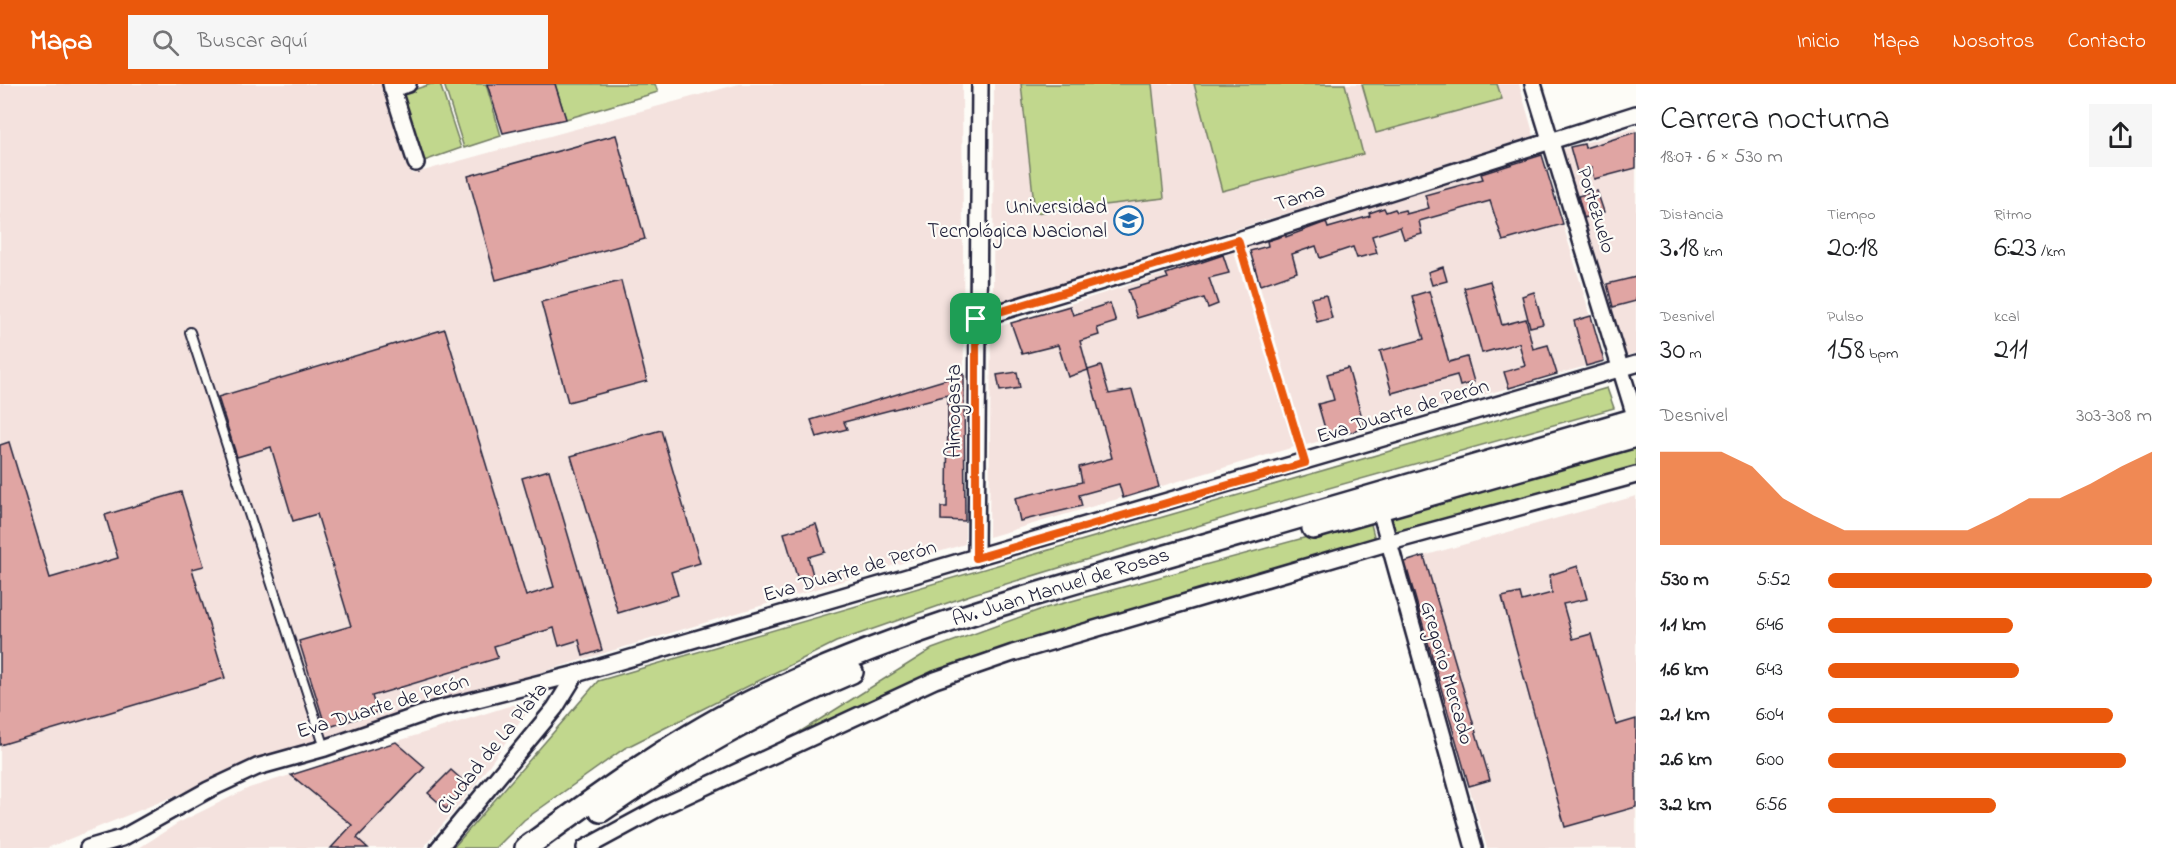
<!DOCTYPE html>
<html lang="es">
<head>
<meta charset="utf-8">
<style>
	:root { --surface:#fff; --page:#f6f6f6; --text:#202124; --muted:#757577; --accent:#ea580c }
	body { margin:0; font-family:"Indie Flower",sans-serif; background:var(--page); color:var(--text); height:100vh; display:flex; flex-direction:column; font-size:22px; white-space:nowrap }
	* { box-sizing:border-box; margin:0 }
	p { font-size:20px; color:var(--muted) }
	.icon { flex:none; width:33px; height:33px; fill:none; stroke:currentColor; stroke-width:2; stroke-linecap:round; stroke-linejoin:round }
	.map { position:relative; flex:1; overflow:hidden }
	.side { display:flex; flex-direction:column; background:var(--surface); width:540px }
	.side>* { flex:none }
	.pin { position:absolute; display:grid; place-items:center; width:51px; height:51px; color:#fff; margin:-26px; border-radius:12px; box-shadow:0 3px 9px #0006 }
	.round { display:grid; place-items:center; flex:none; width:63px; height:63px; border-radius:0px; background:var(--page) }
	.head { display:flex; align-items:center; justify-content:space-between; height:102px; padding:0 24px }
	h1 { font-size:33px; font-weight:600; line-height:45px }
	.figures { display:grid; grid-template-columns:repeat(3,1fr); gap:9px; height:102px; padding:6px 24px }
	.figures div { display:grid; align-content:center }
	.figures b { font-size:30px; font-weight:600 }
	.figures small { font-size:16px; font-weight:400 }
	.figures p { font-size:16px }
	.chart { height:168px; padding:12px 24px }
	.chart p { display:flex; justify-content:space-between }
	.chart svg { width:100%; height:108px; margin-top:6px; fill:var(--accent); opacity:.7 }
	ul { padding:0 24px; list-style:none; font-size:20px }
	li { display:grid; grid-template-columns:96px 72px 1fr; align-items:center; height:45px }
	li i { height:15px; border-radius:8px; background:var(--accent) }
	header { display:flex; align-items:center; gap:36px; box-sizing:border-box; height:84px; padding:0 30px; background:var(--accent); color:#fff }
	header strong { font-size:28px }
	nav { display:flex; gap:33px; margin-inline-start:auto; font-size:21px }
	.search { width:420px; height:54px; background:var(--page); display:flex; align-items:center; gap:15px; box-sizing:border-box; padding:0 21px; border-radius:0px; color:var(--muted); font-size:22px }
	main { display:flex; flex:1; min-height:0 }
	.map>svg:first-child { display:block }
	.built { fill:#f4e2de }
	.green { fill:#c1d78d; stroke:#727c64; stroke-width:1.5 }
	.building { fill:#e0a5a3; stroke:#22223b; stroke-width:1.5 }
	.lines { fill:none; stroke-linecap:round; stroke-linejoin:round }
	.service-casing { stroke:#22223b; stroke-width:12 }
	.minor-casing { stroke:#22223b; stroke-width:20 }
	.secondary-casing { stroke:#22223b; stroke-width:26 }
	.path { stroke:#22223b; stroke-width:2; stroke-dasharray:4.5 4.5; stroke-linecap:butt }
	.service { stroke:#fdfcf7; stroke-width:8 }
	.minor { stroke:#fdfcf7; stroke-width:15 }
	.secondary { stroke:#fdfcf7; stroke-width:21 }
	.route-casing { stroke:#fff; stroke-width:12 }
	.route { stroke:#ea580c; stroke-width:8 }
	.labels { text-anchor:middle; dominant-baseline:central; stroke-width:4.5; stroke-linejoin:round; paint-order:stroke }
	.street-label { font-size:21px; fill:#22223b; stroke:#fdfcf7 }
	.poi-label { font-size:21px; fill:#22223b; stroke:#fdfcf7; text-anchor:end }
</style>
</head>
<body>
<header>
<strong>Mapa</strong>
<div class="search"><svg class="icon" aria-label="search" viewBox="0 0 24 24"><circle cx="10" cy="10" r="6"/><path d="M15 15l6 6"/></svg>Buscar aquí</div>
<nav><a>Inicio</a><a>Mapa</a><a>Nosotros</a><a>Contacto</a></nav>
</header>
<main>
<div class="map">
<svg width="1636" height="764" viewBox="0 0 1636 764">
	<rect width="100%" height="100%" fill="#fdfcf7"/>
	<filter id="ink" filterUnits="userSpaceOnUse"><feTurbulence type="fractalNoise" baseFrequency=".0167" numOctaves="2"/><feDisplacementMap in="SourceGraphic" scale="12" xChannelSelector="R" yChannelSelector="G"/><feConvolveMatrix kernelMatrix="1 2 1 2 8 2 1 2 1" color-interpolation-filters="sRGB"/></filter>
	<g filter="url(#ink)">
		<g class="built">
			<path d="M0,0H386L412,90L739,0H962L965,460L300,661L47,764H0Z"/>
			<path d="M994,0H1519L1534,52L993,221Z"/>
			<path d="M1636,44V269L1625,272L1563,65Z"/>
			<path d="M1542,71L1604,277L1306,361L1248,162Z"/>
			<path d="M1234,168L1294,363L989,453L991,245Z"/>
			<path d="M1636,412V764H1487L1402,478Z"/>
			<path d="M538,613L470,708L423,764H139L178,739L249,704Z"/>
		</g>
		<g class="green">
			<path d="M431,0H440L461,64L424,77L401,10Z"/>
			<path d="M444,0H486L501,52L464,64Z"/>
			<path d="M555,0H655L658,8L566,35Z"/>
			<path d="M1021,0H1152L1164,114L1035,129Z"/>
			<path d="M1194,0H1345L1363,70L1222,107Z"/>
			<path d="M1362,0H1497L1502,15L1376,49Z"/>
			<path d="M1607,304L1614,324L1247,427L973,510L836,558L625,664L524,736L496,764H453L598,597Z"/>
			<path d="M1636,362V386L1394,452L1388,431Z"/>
			<path d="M1370,436L1375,456L998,566L922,593L795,651L932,565L1042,525Z"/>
		</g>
		<g class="building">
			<path d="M487,0H555L566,35L503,49Z"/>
			<path d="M1636,48V84L1594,95L1591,84L1577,88L1570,63L1584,60L1585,64Z"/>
			<path d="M616,51L645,155L496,196L468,92Z"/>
			<path d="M1542,71L1563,140L1503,157L1490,117L1419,137L1422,150L1404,155L1400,143L1372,152L1377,169L1357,174L1353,163L1320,174L1316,162L1292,170L1297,188L1260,201L1250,167L1268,162L1267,157L1286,151V153L1326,138L1328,144L1370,132L1369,129L1384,124L1386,128L1395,125L1397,128L1405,126L1406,130L1429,124L1425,111L1483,95L1481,90Z"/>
			<path d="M1597,107L1604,128L1584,134L1578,112Z"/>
			<path d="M1223,171L1229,189L1209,194L1218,220L1208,224L1204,214L1137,234L1128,206L1168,194L1166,190Z"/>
			<path d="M1443,183L1447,197L1432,201L1428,188Z"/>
			<path d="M1636,193V217L1613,223L1607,200Z"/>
			<path d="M621,197L647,297L568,318L541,218Z"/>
			<path d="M1490,197L1502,241L1526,235L1533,265L1548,261L1557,290L1509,304L1504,288L1525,282L1519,259L1482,269L1464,204Z"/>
			<path d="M1429,207L1449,278L1467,273L1474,298L1460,302L1457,291L1392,309L1380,267L1424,255L1412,212Z"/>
			<path d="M1534,208L1543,240L1530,243L1522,212Z"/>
			<path d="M1326,211L1332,234L1317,238L1311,214Z"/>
			<path d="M1110,219L1116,238L1097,244L1099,251L1080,257L1088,286L1068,293L1058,261L1022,270L1011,239L1070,222L1073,231Z"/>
			<path d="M1591,232L1604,277L1586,282L1574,237Z"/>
			<path d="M445,245L526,512L554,503L522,394L549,386L602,566L583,572L579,556L559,562L554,544L494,562L498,574L372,612L377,628L326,644L299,557L351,542L317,430L293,437L271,363L237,373L218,313Z"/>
			<path d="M1101,282L1109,310L1132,306L1159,403L1123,414L1119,400L1079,411L1082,422L1020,437L1015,414L1082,398L1079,383L1112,374L1088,286Z"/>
			<path d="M1348,284L1365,344L1328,355L1318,320L1334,316L1327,290Z"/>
			<path d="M1017,288L1020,304L1000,307L997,291Z"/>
			<path d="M964,290L965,437L941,436V423H947L948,311L844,338L847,345L817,353L811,336Z"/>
			<path d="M661,346L700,479L671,488L678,511L618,529L571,372Z"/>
			<path d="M9,358L50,494L118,474L105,431L181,408L204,482L192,485L225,594L0,661V361Z"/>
			<path d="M816,440L825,468L808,473L813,491L798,496L784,449Z"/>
			<path d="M1424,472L1490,696L1469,702L1405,478Z"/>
			<path d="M1578,482L1587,515L1563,520L1573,555L1591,550L1616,641L1636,635V723L1565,743L1502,513L1520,509L1522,517L1552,509L1550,491Z"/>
			<path d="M396,658L425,683L357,754L368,764H331L352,741L291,691Z"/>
			<path d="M451,686L469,702L446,725L428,709Z"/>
		</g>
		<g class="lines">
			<defs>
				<path id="service" d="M190,248L325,664"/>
				<g id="minor">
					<path d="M391,0L416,79"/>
					<path d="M1533,0L1636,335"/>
					<path d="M392,5L408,0"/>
					<path d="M976,235L1238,156L1636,30"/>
					<path d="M1380,426L1474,764"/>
					<path d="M976,474L980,0"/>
					<path d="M88,764L122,754L208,706L257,683L325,664L434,626L576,590L1636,280"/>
					<path d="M439,764L555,624L576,590"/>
					<path d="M585,764L657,725L935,596L1013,569L1387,459L1636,391"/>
				</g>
				<g id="secondary">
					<path d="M1313,444L1636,352"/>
					<path d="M601,727C679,673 764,625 852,588"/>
					<path d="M526,764C602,708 679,652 764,611C894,548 1035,510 1173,470C1328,425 1482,380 1636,335"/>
				</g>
			</defs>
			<use href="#service" class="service-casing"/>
			<use href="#minor" class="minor-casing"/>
			<use href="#secondary" class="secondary-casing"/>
			<path class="path" d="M1242,170L1300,363"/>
			<use href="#service" class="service"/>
			<use href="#minor" class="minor"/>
			<use href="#secondary" class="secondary"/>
		</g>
	</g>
	<g class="lines" filter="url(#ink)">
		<defs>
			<path id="route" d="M1238,156L1305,379L976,474V235Z"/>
		</defs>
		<use href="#route" class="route-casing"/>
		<use href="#route" class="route"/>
	</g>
	<defs>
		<symbol id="university-ring" viewBox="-11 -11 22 22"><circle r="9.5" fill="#fdfcf7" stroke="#1f6fb2" stroke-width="1.5"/><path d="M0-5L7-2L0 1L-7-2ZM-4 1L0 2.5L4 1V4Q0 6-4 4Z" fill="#1f6fb2"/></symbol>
	</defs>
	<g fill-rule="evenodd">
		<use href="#university-ring" x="1112" y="120" width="33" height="33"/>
	</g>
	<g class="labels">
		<g class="street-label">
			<text transform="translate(1300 114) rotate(-18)">Tama</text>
			<text transform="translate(1595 126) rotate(73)">Portezuelo</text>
			<text transform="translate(955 327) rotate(-90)">Aimogasta</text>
			<text transform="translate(1403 328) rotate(-17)">Eva Duarte de Perón</text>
			<text transform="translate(850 488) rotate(-16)">Eva Duarte de Perón</text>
			<text transform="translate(1061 504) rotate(-17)">Av. Juan Manuel de Rosas</text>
			<text transform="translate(1446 589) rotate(74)">Gregorio Mercado</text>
			<text transform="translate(383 623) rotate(-17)">Eva Duarte de Perón</text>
			<text transform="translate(493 665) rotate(-51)">Ciudad de La Plata</text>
		</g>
		<g class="poi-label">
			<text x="1107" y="124">Universidad<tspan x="1107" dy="24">Tecnológica Nacional</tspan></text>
		</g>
	</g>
</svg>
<div class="pin" style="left:976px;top:235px;background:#1e9e55"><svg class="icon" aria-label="arrive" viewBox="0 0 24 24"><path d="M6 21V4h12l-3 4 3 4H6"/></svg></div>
</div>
<section class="side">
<div class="head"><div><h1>Carrera nocturna</h1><p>18:07 · 6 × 530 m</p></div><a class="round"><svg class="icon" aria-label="share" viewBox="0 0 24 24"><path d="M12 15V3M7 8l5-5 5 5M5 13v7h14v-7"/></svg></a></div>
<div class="figures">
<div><p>Distancia</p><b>3.18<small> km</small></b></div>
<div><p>Tiempo</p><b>20:18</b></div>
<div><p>Ritmo</p><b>6:23<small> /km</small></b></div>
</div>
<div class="figures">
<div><p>Desnivel</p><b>30<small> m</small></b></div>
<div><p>Pulso</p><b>158<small> bpm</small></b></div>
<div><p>kcal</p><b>211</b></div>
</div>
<div class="chart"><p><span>Desnivel</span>303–308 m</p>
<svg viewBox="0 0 160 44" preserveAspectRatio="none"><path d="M0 44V6L10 6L20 6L30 12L40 25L50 32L60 38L70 38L80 38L90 38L100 38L110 32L120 25L130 25L140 19L150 12L160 6V44z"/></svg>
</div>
<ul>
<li><b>530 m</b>5:52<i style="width:100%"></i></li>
<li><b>1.1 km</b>6:46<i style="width:57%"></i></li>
<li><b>1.6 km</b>6:43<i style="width:59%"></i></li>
<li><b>2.1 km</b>6:04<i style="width:88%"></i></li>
<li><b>2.6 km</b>6:00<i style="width:92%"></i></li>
<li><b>3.2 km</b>6:56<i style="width:52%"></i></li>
</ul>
</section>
</main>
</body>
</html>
